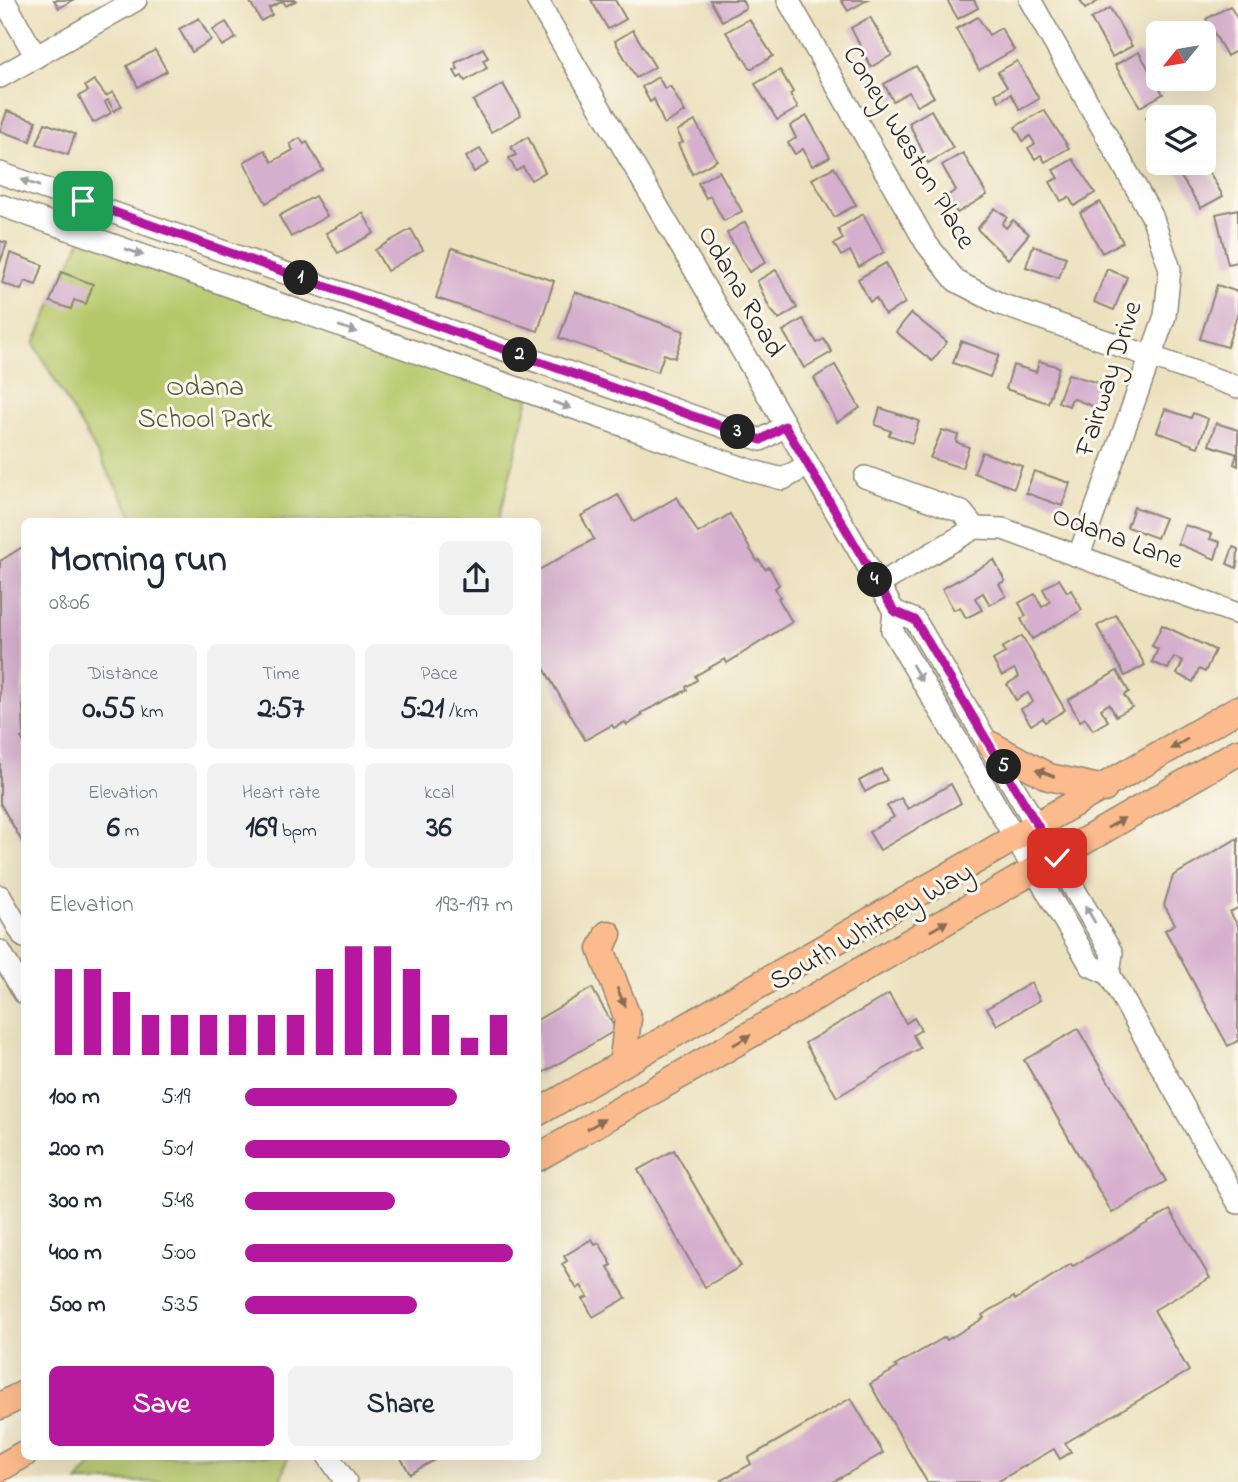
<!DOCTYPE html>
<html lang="en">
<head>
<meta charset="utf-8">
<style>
	:root { --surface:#fff; --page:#f2f2f3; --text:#1f2937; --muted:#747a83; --accent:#b5179e }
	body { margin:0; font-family:"Indie Flower",sans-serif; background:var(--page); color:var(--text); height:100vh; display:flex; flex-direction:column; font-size:26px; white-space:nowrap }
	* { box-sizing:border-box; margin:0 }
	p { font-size:23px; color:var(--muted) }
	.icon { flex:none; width:38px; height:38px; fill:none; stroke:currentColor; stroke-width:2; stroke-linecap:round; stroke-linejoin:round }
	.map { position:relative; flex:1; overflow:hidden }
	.details { position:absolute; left:21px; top:518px; width:520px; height:942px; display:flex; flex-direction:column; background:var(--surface); border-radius:10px; box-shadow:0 7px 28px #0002 }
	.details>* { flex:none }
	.needle { width:46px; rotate:240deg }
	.buttons { position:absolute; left:1146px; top:21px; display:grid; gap:14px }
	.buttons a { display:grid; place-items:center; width:70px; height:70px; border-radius:10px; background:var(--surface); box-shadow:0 7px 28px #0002; font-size:35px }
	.pin { position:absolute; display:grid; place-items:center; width:60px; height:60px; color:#fff; margin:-30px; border-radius:14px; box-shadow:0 4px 10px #0006 }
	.km { position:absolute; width:35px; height:35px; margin:-18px; border-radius:50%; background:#222; color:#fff; font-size:19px; line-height:35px; text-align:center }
	.round { display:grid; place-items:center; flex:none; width:74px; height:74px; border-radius:10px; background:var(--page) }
	.overview { display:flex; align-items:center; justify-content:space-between; height:119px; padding:0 28px }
	h1 { font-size:38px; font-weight:700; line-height:52px }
	.metrics { display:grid; grid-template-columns:repeat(3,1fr); gap:10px; height:119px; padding:7px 28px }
	.metrics div { display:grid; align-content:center; border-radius:10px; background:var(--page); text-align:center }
	.metrics b { font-size:30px; font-weight:700 }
	.metrics small { font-size:19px; font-weight:400 }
	.metrics p { font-size:19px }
	.chart { height:196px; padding:14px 28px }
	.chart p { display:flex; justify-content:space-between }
	.chart svg { width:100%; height:126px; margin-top:7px; stroke:var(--accent); stroke-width:6 }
	.button { display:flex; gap:14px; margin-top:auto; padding:14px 28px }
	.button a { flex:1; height:80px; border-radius:10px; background:var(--accent); color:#fff; font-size:28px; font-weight:700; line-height:80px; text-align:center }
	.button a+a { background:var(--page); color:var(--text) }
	ul { padding:0 28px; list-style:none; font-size:23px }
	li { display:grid; grid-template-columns:112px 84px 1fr; align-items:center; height:52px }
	li i { height:18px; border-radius:9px; background:var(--accent) }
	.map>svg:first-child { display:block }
	.green { fill:#b6c86b; stroke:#707a4b; stroke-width:2 }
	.building { fill:#d5afce }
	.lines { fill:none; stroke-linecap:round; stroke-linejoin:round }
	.minor-casing { stroke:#8c8674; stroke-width:24 }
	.major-casing { stroke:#8c8674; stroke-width:29 }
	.minor { stroke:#fff; stroke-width:21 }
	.major { stroke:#fbbb8c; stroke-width:26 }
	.oneway { fill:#a0a0a0 }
	.oneway2 { fill:#896c57 }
	.route-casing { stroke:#fff; stroke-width:14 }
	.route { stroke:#b5179e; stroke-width:9 }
	.labels { text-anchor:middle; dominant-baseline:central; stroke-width:6; stroke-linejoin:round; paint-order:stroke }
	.street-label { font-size:28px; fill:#2b2b2b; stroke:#fbf7ec }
	.park-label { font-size:28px; fill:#555a3e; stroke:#fbf7ec }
</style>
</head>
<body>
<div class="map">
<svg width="1238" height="1482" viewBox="0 0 1238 1482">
	<rect width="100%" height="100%" fill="#fbf7ec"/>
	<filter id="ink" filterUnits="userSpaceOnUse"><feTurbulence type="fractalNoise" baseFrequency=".0143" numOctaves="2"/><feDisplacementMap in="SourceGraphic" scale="14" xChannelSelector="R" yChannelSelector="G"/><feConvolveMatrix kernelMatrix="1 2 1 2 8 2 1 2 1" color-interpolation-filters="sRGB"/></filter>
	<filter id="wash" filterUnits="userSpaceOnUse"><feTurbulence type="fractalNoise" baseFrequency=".00686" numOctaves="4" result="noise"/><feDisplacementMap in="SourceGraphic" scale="28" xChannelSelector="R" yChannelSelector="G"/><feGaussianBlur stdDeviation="1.57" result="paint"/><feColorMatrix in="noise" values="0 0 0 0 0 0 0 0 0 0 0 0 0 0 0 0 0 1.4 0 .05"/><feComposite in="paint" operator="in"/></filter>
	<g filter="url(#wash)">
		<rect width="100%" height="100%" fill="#ece1be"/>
		<g class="green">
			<path d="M83,234L530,393L499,521H136L34,344Z"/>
			<path d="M99,1456H288L280,1482H77Z"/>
		</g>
		<g id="blocks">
			<g class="building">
				<path d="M54,0H73L59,8Z"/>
				<path d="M249,0H297L286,6L283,1L269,8L272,15L261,21Z"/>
				<path d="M591,0H615L626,19L608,29Z"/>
				<path d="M710,0H742L746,8L722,21Z"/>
				<path d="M841,0H867L848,11Z"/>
				<path d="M947,0H974L978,8L958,19Z"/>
				<path d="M1080,0H1100L1085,9Z"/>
				<path d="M1230,6L1238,20V50L1227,56L1206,19Z"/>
				<path d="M1110,8L1132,46L1112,57L1091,19Z"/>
				<path d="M870,17L892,55L871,67L851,28Z"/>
				<path d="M978,17L989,35L1001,28L1014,50L979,70L956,29Z"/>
				<path d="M199,18L211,40L192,52L179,29Z"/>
				<path d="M749,19L773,56L751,69L726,32Z"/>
				<path d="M226,22L236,38L222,46L213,30Z"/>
				<path d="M633,30L655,67L636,78L615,41Z"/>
				<path d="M483,48L488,58L483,60L487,68L465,81L462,76L458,78L454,71L458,69L455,63Z"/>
				<path d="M155,50L167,71L138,87L127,66Z"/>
				<path d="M1139,52L1163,94L1140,107L1115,65Z"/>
				<path d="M1017,61L1039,99L1020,110L1011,94L999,101L995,94L1007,87L998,72Z"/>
				<path d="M916,66L934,97L917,106L909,92L893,101L884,84Z"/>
				<path d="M780,70L793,92L790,94L798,108L777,120L755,84Z"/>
				<path d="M658,77L665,89L670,86L685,112L664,124L654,99L650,102L642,87Z"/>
				<path d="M94,80L106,96L113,92L122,106L114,111L108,100L105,102L111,113L93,123L79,96L88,91L85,86Z"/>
				<path d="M503,84L521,115L491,132L473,101Z"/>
				<path d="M1167,105L1174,117H1158V139L1146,118Z"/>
				<path d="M931,110L953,148L928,163L909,123Z"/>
				<path d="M1044,110L1069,148L1045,162L1041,155L1035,159L1028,148L1035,144L1030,136L1023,141L1015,127Z"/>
				<path d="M7,111L36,121L30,141L0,131Z"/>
				<path d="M807,116L830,157L812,166L803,149L795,154L788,143L796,138L790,126Z"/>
				<path d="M695,121L717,160L692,174L678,144L683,142L677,131Z"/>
				<path d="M45,123L75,134L68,155L37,144Z"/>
				<path d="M528,137L545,172L531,180L523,167L516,171L509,158L516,155L511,147Z"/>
				<path d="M300,138L304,144L307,142L323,170L266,203L244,162L265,150L272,162L293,150L290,144Z"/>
				<path d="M480,149L489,163L474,172L466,157Z"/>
				<path d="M963,153L987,195L957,213L947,196L956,190L942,165Z"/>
				<path d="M1073,159L1095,193L1074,206L1069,197L1061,201L1050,182L1058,178L1053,170Z"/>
				<path d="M1178,163H1204L1223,196L1201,208L1173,165Z"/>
				<path d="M834,167L856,205L834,217L812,179Z"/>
				<path d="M719,171L742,211L724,221L710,196L706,198L698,183Z"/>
				<path d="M315,196L327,216L291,237L279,216Z"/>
				<path d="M1100,202L1123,242L1102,253L1080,213Z"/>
				<path d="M995,208L1007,217L1002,224L1006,228L1013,220L1029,234L1008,259L977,229Z"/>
				<path d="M1238,209V262L1228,264L1216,214Z"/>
				<path d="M363,213L374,233L338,253L326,233Z"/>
				<path d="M863,214L884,252L859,267L850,251L841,256L834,244L843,239L838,229Z"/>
				<path d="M745,222L766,262L749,272L727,233Z"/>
				<path d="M411,229L423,250L387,271L375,250Z"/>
				<path d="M0,241L7,243L0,263Z"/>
				<path d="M1033,246L1066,257L1059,278L1026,267Z"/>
				<path d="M452,248L554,281L538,331L436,298Z"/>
				<path d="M10,253L43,265L36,285L25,281L21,290L2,283Z"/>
				<path d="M886,263L905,303L885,315L876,298L870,302L858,279Z"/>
				<path d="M1107,269L1127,277L1114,310L1094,302Z"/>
				<path d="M776,270L797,308L779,319L770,309L757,281Z"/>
				<path d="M61,272L93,284L86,304L74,300L71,309L50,302Z"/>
				<path d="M1217,285L1238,292V312L1227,347L1200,339Z"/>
				<path d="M575,292L684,331L675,358L664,354L658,372L559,338Z"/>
				<path d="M911,313L947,342L932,361L896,332Z"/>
				<path d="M803,319L817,343L824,339L832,352L804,368L783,331Z"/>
				<path d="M961,341L999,355L990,377L953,363Z"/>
				<path d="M1039,361L1059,367L1048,403L1006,389L1013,365L1036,372Z"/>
				<path d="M835,365L860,408L837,422L814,378Z"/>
				<path d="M1068,374L1105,385L1097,408L1072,398L1069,406L1058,402Z"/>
				<path d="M880,408L919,421L912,443L889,435L891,431L875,425Z"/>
				<path d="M1165,409L1191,418L1193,413L1208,419L1198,447L1157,432Z"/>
				<path d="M1216,423L1238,430V466L1234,464L1237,454L1209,445Z"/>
				<path d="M942,430L958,435L956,442L969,447L962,468L930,458Z"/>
				<path d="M982,452L1022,466L1014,488L974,473Z"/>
				<path d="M1034,471L1070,483L1062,506L1026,493Z"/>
				<path d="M618,495L634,522L677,497L698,533L730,514L757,561L759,560L765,569L769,567L779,585L775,588L780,597L778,598L792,622L727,663L725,659L695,676L697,680L686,687L687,690L641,713L643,715L627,725L625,722L614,728L612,725L585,740L537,656V571L594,539L581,516Z"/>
				<path d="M1134,507L1165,518L1157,538L1127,527Z"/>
				<path d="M1185,525L1212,534L1210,539L1220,542L1215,559L1178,544Z"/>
				<path d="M24,546V681L22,682L24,736L21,738L24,743V845L0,803V561Z"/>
				<path d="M1233,547L1238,549L1237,568L1227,564Z"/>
				<path d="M994,560L1005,581L999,584L1006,596L990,605L983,593L975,598L982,610L966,618L960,607L954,610L942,589Z"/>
				<path d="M1059,579L1067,592L1071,590L1082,610L1032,639L1021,619L1026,616L1019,603L1035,594L1042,607L1050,602L1043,589Z"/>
				<path d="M1116,615L1145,665L1125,676L1097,626Z"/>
				<path d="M1162,625L1215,650L1205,672L1199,669L1193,682L1177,674L1183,661L1174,657L1168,669L1152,662L1158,649L1152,646Z"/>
				<path d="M1022,636L1065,710L1045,722L1043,718L1031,725L1021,709L1033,702L1028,693L1016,700L1007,684L1019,677L1014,669L1002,676L993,660L1005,653L1002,648Z"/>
				<path d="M1117,671L1129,692L1124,695L1132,707L1116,716L1109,704L1101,709L1108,721L1093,730L1085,718L1080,721L1068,700Z"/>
				<path d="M881,769L887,780L865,792L859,781Z"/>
				<path d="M951,784L961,803L880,850L869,832L894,817L887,806L901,798L908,809Z"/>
				<path d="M1238,838V908L1230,912L1238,926V1041L1228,1046L1165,930L1175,924L1164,905L1173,876Z"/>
				<path d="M1031,983L1040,1000L997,1025L987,1008Z"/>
				<path d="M592,988L616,1030L537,1076V1020Z"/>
				<path d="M889,994L906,1023L914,1018L921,1030L913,1035L920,1048L837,1097L805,1043Z"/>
				<path d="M1078,1029L1166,1181L1112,1213L1024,1060Z"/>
				<path d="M674,1150L741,1266L705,1287L638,1170Z"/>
				<path d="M1170,1210L1210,1278L1154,1310L1189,1371L1065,1443L1071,1452L1060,1459L1054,1449L997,1482H927L870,1384L897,1368L895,1366L945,1337L947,1340L984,1318L982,1315L1014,1297L1015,1300L1071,1264L1073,1266Z"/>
				<path d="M592,1239L595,1245L599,1243L612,1265L608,1267L626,1298L593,1317L583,1299L588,1297L581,1286L577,1289L562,1264L567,1261L564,1256Z"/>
				<path d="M851,1398L883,1453L833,1482H719L751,1464L748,1458Z"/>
				<path d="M404,1456H441L410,1474L401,1458Z"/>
			</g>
		</g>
	</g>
	<g filter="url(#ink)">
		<use href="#blocks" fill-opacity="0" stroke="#8c8674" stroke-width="2"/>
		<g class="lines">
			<defs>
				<g id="minor">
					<path d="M4,0L36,57"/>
					<path d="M537,0L894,611L892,630L1091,966L1109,974L1238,1203"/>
					<path d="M788,0L926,243L956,281L1000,304L1238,387"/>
					<path d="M1030,0L1152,216L1170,269L1165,316L1079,555"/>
					<path d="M0,77L136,0"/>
					<path d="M0,173L761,440L785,426"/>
					<path d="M0,205L749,470L783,479L808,465"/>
					<path d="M865,477L962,512L975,528"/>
					<path d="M878,585L975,528L1003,529L1238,614"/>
					<path d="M894,611L915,620L1112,953L1109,974"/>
					<path d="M0,896L24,937"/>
					<path d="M0,951L24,993"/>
					<path d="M328,1456L346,1482"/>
				</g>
				<g id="major">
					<path d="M991,745L1049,777L1104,789"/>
					<path d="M608,934L601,949L628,1019L622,1064"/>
					<path d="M537,1113L1238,709"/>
					<path d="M537,1158L1238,752"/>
					<path d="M0,1406L24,1394"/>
					<path d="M0,1468L24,1454"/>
				</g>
			</defs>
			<use href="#minor" class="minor-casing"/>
			<use href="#major" class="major-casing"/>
			<use href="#minor" class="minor"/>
			<use href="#major" class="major"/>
		</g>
		<defs><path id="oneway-solid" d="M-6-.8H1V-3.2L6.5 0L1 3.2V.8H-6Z" transform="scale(1.75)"/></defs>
		<g class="oneway">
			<use href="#oneway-solid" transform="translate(30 183) rotate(-161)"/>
			<use href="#oneway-solid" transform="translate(134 252) rotate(20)"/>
			<use href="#oneway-solid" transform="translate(348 329) rotate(19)"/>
			<use href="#oneway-solid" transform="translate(562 405) rotate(19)"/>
			<use href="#oneway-solid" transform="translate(917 673) rotate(60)"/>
			<use href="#oneway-solid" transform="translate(1090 914) rotate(-120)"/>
		</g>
		<g class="oneway2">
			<use href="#oneway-solid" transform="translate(1179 744) rotate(149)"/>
			<use href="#oneway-solid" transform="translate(1045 773) rotate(-159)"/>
			<use href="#oneway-solid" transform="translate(1116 823) rotate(-30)"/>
			<use href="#oneway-solid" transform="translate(939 926) rotate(-30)"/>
			<use href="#oneway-solid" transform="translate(621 997) rotate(67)"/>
			<use href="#oneway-solid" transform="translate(742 1040) rotate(-30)"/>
			<use href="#oneway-solid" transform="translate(596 1124) rotate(-30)"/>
		</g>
	</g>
	<g class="lines" filter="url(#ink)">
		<defs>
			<path id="route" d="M83,201L761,440L785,426L894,611L915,620L1057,858"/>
		</defs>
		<use href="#route" class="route-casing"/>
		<use href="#route" class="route"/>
	</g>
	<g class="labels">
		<g class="street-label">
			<text transform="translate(908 148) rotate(59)">Coney Weston Place</text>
			<text transform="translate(740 292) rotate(60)">Odana Road</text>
			<text transform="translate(1110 379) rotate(-72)">Fairway Drive</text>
			<text transform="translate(1117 539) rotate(20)">Odana Lane</text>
			<text transform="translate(872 928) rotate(-30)">South Whitney Way</text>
		</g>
		<g class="park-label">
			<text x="205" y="388">Odana<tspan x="205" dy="32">School Park</tspan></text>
		</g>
	</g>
</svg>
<div class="buttons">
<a><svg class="needle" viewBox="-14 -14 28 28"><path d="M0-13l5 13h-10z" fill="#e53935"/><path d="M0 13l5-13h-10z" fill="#747a83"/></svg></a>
<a><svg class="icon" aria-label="layers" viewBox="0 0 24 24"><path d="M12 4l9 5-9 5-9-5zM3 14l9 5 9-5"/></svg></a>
</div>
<div class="pin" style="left:83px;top:201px;background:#1e9e55"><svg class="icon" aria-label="arrive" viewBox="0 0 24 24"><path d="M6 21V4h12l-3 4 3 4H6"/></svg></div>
<div class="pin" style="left:1057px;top:858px;background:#d93025"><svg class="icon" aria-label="check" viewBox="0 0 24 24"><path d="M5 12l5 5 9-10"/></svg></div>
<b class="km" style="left:301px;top:278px">1</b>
<b class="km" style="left:520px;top:355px">2</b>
<b class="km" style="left:738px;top:432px">3</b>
<b class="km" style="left:875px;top:580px">4</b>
<b class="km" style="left:1004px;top:767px">5</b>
<section class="details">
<div class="overview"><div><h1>Morning run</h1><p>08:06</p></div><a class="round"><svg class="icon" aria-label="share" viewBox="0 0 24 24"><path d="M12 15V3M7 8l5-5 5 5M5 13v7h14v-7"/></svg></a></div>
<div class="metrics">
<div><p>Distance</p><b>0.55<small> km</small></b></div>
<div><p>Time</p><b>2:57</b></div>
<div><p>Pace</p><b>5:21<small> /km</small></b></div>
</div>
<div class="metrics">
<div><p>Elevation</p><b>6<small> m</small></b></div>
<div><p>Heart rate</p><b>169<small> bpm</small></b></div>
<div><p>kcal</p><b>36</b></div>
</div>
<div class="chart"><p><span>Elevation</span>193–197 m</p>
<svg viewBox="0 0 160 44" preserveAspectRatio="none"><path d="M5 44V14M15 44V14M25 44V22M35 44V30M45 44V30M55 44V30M65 44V30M75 44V30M85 44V30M95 44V14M105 44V6M115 44V6M125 44V14M135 44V30M145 44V38M155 44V30"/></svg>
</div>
<ul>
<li><b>100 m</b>5:19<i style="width:79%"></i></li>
<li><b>200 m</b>5:01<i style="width:99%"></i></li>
<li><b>300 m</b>5:48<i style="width:56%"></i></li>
<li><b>400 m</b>5:00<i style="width:100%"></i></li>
<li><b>500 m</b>5:35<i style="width:64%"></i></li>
</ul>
<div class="button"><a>Save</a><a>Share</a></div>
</section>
</div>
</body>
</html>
